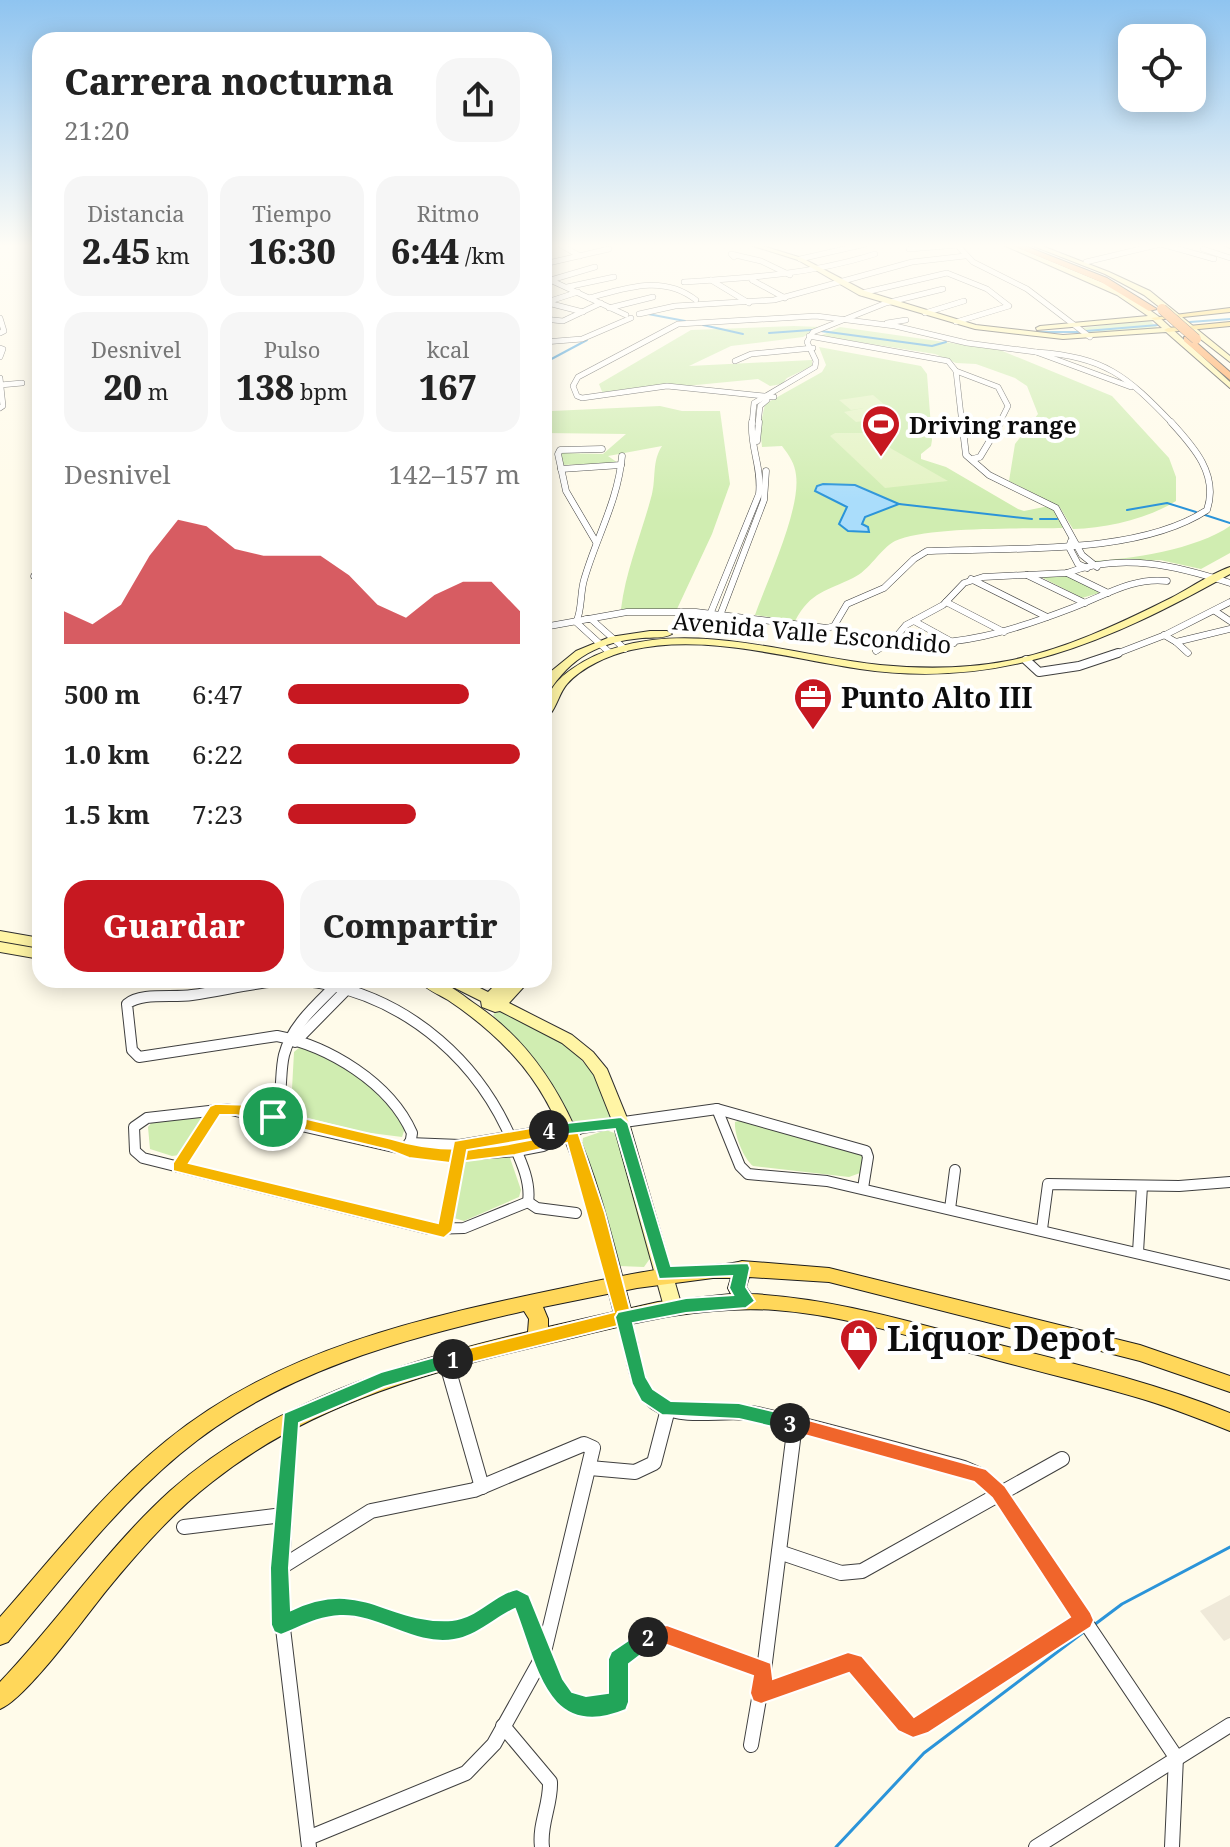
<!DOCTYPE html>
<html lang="es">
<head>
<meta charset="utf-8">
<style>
	:root { --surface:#fff; --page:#f6f6f6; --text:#222; --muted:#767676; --accent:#c71821 }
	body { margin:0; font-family:"Noto Serif",serif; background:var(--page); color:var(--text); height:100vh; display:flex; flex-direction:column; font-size:30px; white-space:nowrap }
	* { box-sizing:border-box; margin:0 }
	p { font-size:26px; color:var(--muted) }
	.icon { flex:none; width:44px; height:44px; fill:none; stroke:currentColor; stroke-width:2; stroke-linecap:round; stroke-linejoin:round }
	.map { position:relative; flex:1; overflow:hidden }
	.drawer { position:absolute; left:32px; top:32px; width:520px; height:956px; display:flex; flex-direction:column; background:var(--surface); border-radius:24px; box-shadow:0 4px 20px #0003 }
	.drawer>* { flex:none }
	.fabs { position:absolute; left:1118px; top:24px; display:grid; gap:16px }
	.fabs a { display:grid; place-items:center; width:88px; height:88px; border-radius:16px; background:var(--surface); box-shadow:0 4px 20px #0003; font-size:40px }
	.pin { position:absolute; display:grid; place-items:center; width:68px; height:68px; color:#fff; margin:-34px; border:4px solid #fff; border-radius:50%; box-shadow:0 2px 8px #0007 }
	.km { position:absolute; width:40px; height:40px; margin:-20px; border-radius:50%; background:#222; color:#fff; font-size:22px; line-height:40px; text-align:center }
	.round { display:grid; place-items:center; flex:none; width:84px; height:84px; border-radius:24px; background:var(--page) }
	.overview { display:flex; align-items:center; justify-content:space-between; height:136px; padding:0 32px }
	h1 { font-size:36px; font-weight:800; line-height:60px }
	.metrics { display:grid; grid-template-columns:repeat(3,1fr); gap:12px; height:136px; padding:8px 32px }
	.metrics div { display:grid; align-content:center; border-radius:20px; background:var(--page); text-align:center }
	.metrics b { font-size:34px; font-weight:800 }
	.metrics small { font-size:22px; font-weight:400 }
	.metrics p { font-size:22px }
	.chart { height:224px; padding:16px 32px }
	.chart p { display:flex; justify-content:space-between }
	.chart svg { width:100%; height:144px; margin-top:8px; fill:var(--accent); opacity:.7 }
	.cta { display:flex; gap:16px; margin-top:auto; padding:16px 32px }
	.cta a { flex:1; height:92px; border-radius:24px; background:var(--accent); color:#fff; font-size:32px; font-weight:800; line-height:92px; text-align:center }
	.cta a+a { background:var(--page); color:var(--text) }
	ul { padding:0 32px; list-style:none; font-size:26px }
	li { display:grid; grid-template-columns:128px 96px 1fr; align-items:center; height:60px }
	li i { height:20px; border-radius:10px; background:var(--accent) }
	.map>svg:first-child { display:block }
	.green { fill:#d0edb1 }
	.pitch { fill:#e3f3c3 }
	.plaza { fill:#efe9d9 }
	.water { fill:#aaddfb; stroke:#2b94d9; stroke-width:2 }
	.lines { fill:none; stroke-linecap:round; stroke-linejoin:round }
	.stream-far1 { stroke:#2b94d9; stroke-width:2 }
	.stream { stroke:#2b94d9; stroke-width:3 }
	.street-far4-casing { stroke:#3f3f3f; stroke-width:6 }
	.street-far3-casing { stroke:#3f3f3f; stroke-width:7 }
	.street-far2-casing { stroke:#3f3f3f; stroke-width:10 }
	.street-far1-casing { stroke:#3f3f3f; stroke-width:12 }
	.street-casing { stroke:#3f3f3f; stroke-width:16 }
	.secondary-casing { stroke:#2e2e2e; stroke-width:2 }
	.primary-casing { stroke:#1d1d1d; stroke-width:2 }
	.highway-casing { stroke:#1d1d1d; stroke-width:2 }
	.street-far4 { stroke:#fff; stroke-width:5 }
	.street-far3 { stroke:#fff; stroke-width:6 }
	.street-far2 { stroke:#fff; stroke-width:8 }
	.street-far1 { stroke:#fff; stroke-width:10 }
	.street { stroke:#fff; stroke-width:14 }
	.secondary { fill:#fff5a5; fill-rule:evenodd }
	.primary { fill:#ffd75a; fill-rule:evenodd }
	.highway { fill:#ff9c48; fill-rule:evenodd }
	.highway-bridge-casing { stroke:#1d1d1d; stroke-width:11; stroke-linecap:butt }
	.highway-bridge { stroke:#ff9c48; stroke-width:10 }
	.split-1 { fill:#f5b400; stroke:#fff; stroke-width:2 }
	.split-2 { fill:#22a559; stroke:#fff; stroke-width:2 }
	.split-3 { fill:#f0652b; stroke:#fff; stroke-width:2 }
	.split-4 { fill:#22a559; stroke:#fff; stroke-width:2 }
	.split-5 { fill:#f5b400; stroke:#fff; stroke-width:2 }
	.labels { text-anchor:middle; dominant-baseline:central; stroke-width:8; stroke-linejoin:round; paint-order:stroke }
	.far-poi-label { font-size:24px; font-weight:bold; fill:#0c0c0c; stroke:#fff; text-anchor:start }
	.far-street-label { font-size:24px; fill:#0c0c0c; stroke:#fff }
	.poi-label { font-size:28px; font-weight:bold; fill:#0c0c0c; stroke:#fff; text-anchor:start }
	.near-poi-label { font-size:34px; font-weight:bold; fill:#0c0c0c; stroke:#fff; text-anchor:start }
</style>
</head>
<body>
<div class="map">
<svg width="1230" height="1847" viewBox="0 0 1230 1847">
	<rect width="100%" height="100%" fill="#fffbea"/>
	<g class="green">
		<path d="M1149,320L1158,328L1090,334L1081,328Z"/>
		<path d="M794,326L820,327L803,337L731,346L689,366L812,360V366L787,378L782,384L770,386L758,379L603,394L599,384L691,330Z"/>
		<path d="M840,327L1000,350L1112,396L1169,458L1176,477V501C1147,519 1107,528 1073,529L1059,506L1009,481L1015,444L1038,414L1027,386L1015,378L976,364L956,363L935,354L820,336Z"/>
		<path d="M819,347L921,366L927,374L932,440L931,446L921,454V459L946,467L1018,509L1024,511L1049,506L1056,512L1063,528C1024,529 926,526 895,541C879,550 870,570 853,578C827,591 811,591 795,621L755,615C767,581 801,509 796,475C795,464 789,455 782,446L762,447L760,427L765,404L822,372L826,365Z"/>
		<path d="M544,399L550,404L547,407L552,411L660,406L682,411H720L730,484L712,534L677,609H621C626,569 642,533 652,494C656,478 652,461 662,446L608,456L618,463L562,465L561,453L603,454L626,434L544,433Z"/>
		<path d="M1230,526V553L1201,569L1160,560L1101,564L1090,561C1130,560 1197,549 1230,526Z"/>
		<path d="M1065,575L1097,591L1099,593L1082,598L1041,577Z"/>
		<path d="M498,1009C550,1034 599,1055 611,1118L574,1123L544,1073L493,1015Z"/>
		<path d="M301,1046C348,1065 375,1085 405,1128L402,1137L363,1132L285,1112L292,1089L294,1052Z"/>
		<path d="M203,1116L180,1155L172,1156L150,1149L148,1127L152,1122Z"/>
		<path d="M741,1120L864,1155L860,1173L849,1177L753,1166C743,1158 734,1134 735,1122Z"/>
		<path d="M606,1130L617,1134L651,1257L644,1267L619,1266L582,1146L583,1138Z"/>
		<path d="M509,1155L521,1190L519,1197L464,1221L454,1218L451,1213L464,1162Z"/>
	</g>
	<g class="pitch">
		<path d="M873,395L885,405L877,407L891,417L856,422L844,412L864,408L851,410L839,400Z"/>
		<path d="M835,433H864L948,481L885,488L830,436Z"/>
	</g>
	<path class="plaza" d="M1230,1595V1638L1224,1641L1200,1611Z"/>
	<path class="water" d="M823,484L855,485L899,504L865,517L862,524L868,527L869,532L848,531L839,524L847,507L815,491L817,486Z"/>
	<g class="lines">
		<g class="stream-far1">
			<path d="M648,314L685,321"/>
			<path d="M1190,322L1230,319"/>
			<path d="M703,325L743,334"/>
			<path d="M821,331L932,346L946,342"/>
			<path d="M1086,331L1158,325"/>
			<path d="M1034,332H1079"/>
			<path d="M769,333L811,330"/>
			<path d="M544,363L587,340"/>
			<path d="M899,504L1032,519"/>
			<path d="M1127,510L1167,503L1196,512"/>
			<path d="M1202,514L1230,523"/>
			<path d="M1040,519H1057"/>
		</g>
		<g class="stream">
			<path d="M1094,1625L1122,1604L1230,1547"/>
			<path d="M836,1847L924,1753L1085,1631"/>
		</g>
		<defs>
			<g id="street-far4">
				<path d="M559,244L580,256"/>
				<path d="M956,244L973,262L1027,289L1090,337"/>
				<path d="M909,249L958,245"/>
				<path d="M1203,249L1230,258"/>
				<path d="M734,257L731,254L761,261L790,275"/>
				<path d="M800,259L866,244"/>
				<path d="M1086,262L1161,244L1214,259"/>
				<path d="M544,264L609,249"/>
				<path d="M550,280L626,315"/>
				<path d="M711,280L749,303"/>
				<path d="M752,280L785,298"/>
				<path d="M544,282L595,267"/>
				<path d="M684,282C750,278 812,274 875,254"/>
				<path d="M567,287L614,277"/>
				<path d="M862,293L947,273L987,289L1009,306L956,322"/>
				<path d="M589,298C626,288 663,274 696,300"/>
				<path d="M544,302L583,312"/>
				<path d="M547,302L578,292"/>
				<path d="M609,308L653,297"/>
				<path d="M925,313L964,301"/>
				<path d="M639,314L675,306L774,300L912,262L965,256"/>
				<path d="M0,318L4,331L0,333"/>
				<path d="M544,319L563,321L601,303"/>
				<path d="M887,323L906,320"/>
				<path d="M809,336L948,361L956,371L962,424"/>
				<path d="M544,342L582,339L631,318"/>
				<path d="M0,348L3,349L0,357"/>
				<path d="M1036,352C1105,357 1126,375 1173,424"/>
				<path d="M735,361L751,354L813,348"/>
				<path d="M956,371L998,387L1008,406L999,424"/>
				<path d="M0,378L3,406L0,408"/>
				<path d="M0,385L22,383"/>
				<path d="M774,397L667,386L582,398L577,396L573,386L578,377L678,324L816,316L895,326L967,343L1036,352L1131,387"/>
				<path d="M752,424L754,403L815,367L816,361L807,342L813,332L886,303L943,289"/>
				<path d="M758,424L760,406L767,400"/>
			</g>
			<g id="street-far3">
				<path d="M962,422L966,455L989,475L1056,508L1082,555L1097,567"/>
				<path d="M757,441L759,422"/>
				<path d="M973,459L980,457L1001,422"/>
				<path d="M561,469L621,465"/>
				<path d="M1071,541L1069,547L1078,564L1087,568"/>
				<path d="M596,542L566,491L558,454L560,450L602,449"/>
				<path d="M1067,573L1108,593"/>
				<path d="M1027,575L1085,603"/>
				<path d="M34,576L40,577"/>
				<path d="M971,579L1047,617"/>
				<path d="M946,602L1004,632"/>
				<path d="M1215,611L1230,621"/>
				<path d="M711,612L759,494C762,467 750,447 752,422"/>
				<path d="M721,613L764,500L766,471"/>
				<path d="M586,619H591L625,649"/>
				<path d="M914,621L954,643"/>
				<path d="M544,627L627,612H696L827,628L834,626L847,604L884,588L914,559L927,551C1010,547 1137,556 1207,510C1219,474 1193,446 1171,422"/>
				<path d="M1164,635L1176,642L1230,629"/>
				<path d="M890,642C955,649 1012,631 1072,608C1104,596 1132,577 1167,581"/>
				<path d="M1176,642L1188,653"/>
				<path d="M876,651L896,637L906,625L943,605L964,583L983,577L1067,573C1121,552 1178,566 1230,583"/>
				<path d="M610,653L576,622C582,612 580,593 584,580C596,538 618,501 622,456"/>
				<path d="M1113,655L1165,635L1230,602"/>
			</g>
			<path id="street-far2" d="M1026,660L1039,672L1079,666L1118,653"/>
			<g id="street-far1">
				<path d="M295,1042L356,980"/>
				<path d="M717,1109L740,1166L748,1174L827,1181L1230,1275"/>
				<path d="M273,1117C284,1097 279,1076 284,1055C292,1024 320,1002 341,980"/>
				<path d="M409,1143L460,1145L568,1127L581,1128L717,1109L866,1151L868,1157L863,1188"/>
				<path d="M409,1152L412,1133C390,1083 329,1046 277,1036L139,1057L132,1050L127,1004C141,992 173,998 192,995C237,989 279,974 325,984C412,1002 480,1063 513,1143C521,1161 531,1182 528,1202"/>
				<path d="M178,1167L215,1110"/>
				<path d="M528,1202L464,1228L429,1229L143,1158L135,1151L134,1127L147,1118L227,1109L411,1151L461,1155L517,1151L543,1146L581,1128"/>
				<path d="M528,1202L537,1208L576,1213"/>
				<path d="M950,1209L955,1170"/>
				<path d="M1042,1229L1048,1184L1179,1186L1230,1182"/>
				<path d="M444,1231L458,1153"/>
				<path d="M1138,1252L1142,1186"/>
				<path d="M624,1317L630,1344"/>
			</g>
			<g id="street">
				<path d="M630,1342C635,1365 637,1394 661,1406C689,1420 727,1408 757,1414C827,1429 895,1450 964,1468L980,1475L998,1492L1176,1757L1172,1847"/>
				<path d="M446,1361L482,1487"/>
				<path d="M290,1422L280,1603L309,1847"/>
				<path d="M590,1468L635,1472L654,1463L668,1409"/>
				<path d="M184,1527L283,1515"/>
				<path d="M779,1552L841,1573L862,1571L1062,1459"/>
				<path d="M280,1568L371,1511L474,1490L584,1444L593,1448L543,1656L494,1744L466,1773L308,1838"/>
				<path d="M281,1625C298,1618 315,1609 334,1608C374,1605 407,1633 450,1630C476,1628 492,1605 517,1599L522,1602C531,1627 549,1696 576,1705C589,1710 606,1704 619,1702V1659L651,1635H667L764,1670"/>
				<path d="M761,1693L841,1664L855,1663L905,1724L916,1728L1084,1620"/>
				<path d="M503,1726L550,1782C551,1805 539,1824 542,1847"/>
				<path d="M751,1745L764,1670L795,1424"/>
				<path d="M1036,1847L1230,1725"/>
			</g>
			<g id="secondary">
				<path d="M747,244H756L802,258L865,291L976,325L1063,335L1162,328L1153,320L1037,330L1036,328L1040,326L1148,316L1117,295L1001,244H1009L1123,291L1158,316L1230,382V388L1166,332L1063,339L975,329L859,295L798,260Z"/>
				<path d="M1028,244H1037L1109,272L1150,291L1230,356V362L1144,295L1105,274Z"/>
				<path d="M1223,244H1230V248L1224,245Z"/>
				<path d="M1230,567V574C1110,641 1001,690 860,669C786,658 705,633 631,650C609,655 582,667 567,684C558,694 556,713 544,719C544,696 554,681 572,669C660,608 784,655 880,665C922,669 965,669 1007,661C1064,650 1119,624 1171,598C1190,588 1210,574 1230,567Z"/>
				<path d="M650,631H667L672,634C664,639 652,637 642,638C599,642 571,657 548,693L544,694V682L549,673L576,651L610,637Z"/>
				<path d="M0,931L40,938V948L0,941Z"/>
				<path d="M0,942L40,949V959L0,952Z"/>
				<path d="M418,980C423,980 431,979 436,980C450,984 466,998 478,1006C581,1077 602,1204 633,1317L630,1323L624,1325L618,1323L615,1317C592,1231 576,1123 514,1056C494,1034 472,1016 448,1000C438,994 425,989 418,980Z"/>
				<path d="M445,980H464L488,992L500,980H530L509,1003L572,1035L593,1052L607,1069L629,1123L682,1307L679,1312L673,1315L667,1312L664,1307L613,1123L594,1075L583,1060L562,1043L500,1011L495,1012L482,1007L481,1001L447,984Z"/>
			</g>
			<g id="primary">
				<path d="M1230,308V312L1155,320L1151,318Z"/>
				<path d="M1230,322V326L1168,332L1164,330L1168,328Z"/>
				<path d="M742,1261L829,1268L1140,1345L1230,1376V1392L1140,1361L829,1282L749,1277L746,1287L751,1294C831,1298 907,1321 984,1341C1067,1362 1150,1381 1230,1413V1431C1200,1419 1170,1407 1139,1398C1085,1382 1031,1370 978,1355C911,1337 844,1315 775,1310C702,1305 633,1323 563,1340C440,1369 313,1401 212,1482C172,1513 138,1552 106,1591C85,1617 26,1699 0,1709V1682C59,1620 107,1548 170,1491C270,1402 401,1362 528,1332L529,1319L524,1311C401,1340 279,1371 180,1454C115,1508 63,1577 8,1642L0,1645V1617C53,1557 103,1492 166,1441C278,1349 424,1317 563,1288C600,1280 638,1272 676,1267C697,1265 722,1267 742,1261ZM713,1278H731L728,1288L731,1294L658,1302L548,1327V1319L543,1307L637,1288Z"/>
			</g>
			<g id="highway">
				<path d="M1009,244H1020L1107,278L1157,309L1149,311L1101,282Z"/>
				<path d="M1184,337H1190L1230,372V380L1184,341Z"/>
			</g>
		</defs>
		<use href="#street-far4" class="street-far4-casing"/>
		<use href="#street-far3" class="street-far3-casing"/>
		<use href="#street-far2" class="street-far2-casing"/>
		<use href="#street-far1" class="street-far1-casing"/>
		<use href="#street" class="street-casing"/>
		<use href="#secondary" class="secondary-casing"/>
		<use href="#primary" class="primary-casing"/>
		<use href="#highway" class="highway-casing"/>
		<use href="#street-far4" class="street-far4"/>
		<use href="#street-far3" class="street-far3"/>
		<use href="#street-far2" class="street-far2"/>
		<use href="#street-far1" class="street-far1"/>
		<use href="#street" class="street"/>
		<use href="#secondary" class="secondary"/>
		<use href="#primary" class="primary"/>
		<use href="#highway" class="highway"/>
		<defs>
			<path id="highway-bridge" d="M1162,309L1196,339"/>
		</defs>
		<use href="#highway-bridge" class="highway-bridge-casing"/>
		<use href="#highway-bridge" class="highway-bridge"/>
	</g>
	<linearGradient id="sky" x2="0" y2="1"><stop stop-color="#8fc4f0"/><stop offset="0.49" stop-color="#fffdf6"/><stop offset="1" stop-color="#fffdf6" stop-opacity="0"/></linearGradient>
	<rect width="1230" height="502" fill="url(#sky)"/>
	<path class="split-1" d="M273,1111L392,1139C455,1159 511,1145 573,1130L578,1132L605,1213L632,1317L630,1323L453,1367L447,1365L444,1359L447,1354L453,1352L614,1312L567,1143L515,1155L450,1163L409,1158L389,1150L268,1121L266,1117Z"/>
	<path class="split-2" d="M453,1352L459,1354L462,1359L459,1365L384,1387L299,1423L289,1568L291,1610C362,1576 386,1624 452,1620C477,1618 493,1594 517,1589L529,1595L563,1679L572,1692L586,1696L608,1693V1659L611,1652L648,1627L655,1629L658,1637L655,1644L629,1664V1702L626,1710C546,1743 537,1665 515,1609C495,1618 478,1636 454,1640C414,1647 379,1614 340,1616C318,1617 301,1627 281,1635L274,1632L271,1625L270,1568L284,1413L381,1372Z"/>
	<path class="split-3" d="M790,1415L986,1469L1005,1486L1091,1613L1094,1620L1091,1627L928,1733L913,1738L898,1731L849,1673L761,1704L753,1701L750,1693L753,1676L667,1645L648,1647L641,1644L638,1637L641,1629L667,1625L771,1663L773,1679L848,1652L862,1656L914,1717L1070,1617L992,1498L974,1482L790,1431L784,1429L781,1423L784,1417Z"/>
	<path class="split-4" d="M621,1117L628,1123L671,1266L748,1263L750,1268L746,1287L755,1301L746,1308L686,1313L633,1323L646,1377L653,1389L671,1401L739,1403L797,1417L799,1423L797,1429L790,1431L739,1419L662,1415L641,1401L632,1384L615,1317L618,1312L686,1298L733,1295L729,1288L732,1276L659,1279L615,1129L549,1136L542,1130L549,1125Z"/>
	<path class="split-5" d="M215,1104C234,1104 268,1103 280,1117L273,1123L236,1115H220L189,1163L438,1223L454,1141L549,1125L557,1130L549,1136L467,1150L452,1231L444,1238L173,1171V1163L210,1106Z"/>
	<defs>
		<symbol id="stadium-pin" viewBox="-11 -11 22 30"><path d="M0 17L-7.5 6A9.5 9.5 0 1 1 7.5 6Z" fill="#c71821" stroke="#fff"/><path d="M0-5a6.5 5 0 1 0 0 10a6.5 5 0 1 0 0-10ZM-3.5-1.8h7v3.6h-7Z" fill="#fff"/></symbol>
		<symbol id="office-pin" viewBox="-11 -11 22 30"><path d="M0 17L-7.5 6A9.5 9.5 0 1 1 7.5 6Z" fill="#c71821" stroke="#fff"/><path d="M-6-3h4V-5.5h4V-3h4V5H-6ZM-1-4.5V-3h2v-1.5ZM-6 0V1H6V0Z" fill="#fff"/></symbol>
		<symbol id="shop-pin" viewBox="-11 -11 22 30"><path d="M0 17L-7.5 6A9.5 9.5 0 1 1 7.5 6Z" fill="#c71821" stroke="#fff"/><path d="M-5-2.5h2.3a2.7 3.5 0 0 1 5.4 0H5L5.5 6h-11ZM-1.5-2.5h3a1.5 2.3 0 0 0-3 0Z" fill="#fff"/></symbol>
	</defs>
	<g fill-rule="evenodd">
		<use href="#stadium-pin" x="859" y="402" width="44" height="60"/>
		<use href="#office-pin" x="791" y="675" width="44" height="60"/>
		<use href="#shop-pin" x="837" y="1316" width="44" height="60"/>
	</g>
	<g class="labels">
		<g class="far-poi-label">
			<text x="909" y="424">Driving range</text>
		</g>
		<g class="far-street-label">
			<text transform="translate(812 632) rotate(5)">Avenida Valle Escondido</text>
		</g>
		<g class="poi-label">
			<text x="841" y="697">Punto Alto III</text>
		</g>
		<g class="near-poi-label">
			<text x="887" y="1338">Liquor Depot</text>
		</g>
	</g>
</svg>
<div class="fabs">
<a><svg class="icon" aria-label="locate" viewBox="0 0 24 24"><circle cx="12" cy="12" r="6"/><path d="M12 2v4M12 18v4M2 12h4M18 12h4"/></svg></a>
</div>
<div class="pin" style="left:273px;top:1117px;background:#1e9e55"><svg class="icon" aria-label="arrive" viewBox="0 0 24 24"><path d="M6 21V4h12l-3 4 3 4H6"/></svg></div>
<b class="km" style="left:453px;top:1359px">1</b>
<b class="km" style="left:648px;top:1637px">2</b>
<b class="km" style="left:790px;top:1423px">3</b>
<b class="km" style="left:549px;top:1130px">4</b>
<section class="drawer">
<div class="overview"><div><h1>Carrera nocturna</h1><p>21:20</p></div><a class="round"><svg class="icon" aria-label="share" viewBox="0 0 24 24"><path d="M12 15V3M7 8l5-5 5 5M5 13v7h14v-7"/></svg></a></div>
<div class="metrics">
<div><p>Distancia</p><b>2.45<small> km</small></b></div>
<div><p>Tiempo</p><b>16:30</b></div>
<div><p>Ritmo</p><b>6:44<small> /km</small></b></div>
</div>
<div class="metrics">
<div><p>Desnivel</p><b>20<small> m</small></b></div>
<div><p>Pulso</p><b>138<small> bpm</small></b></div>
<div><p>kcal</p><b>167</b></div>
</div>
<div class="chart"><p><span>Desnivel</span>142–157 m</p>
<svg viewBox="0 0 160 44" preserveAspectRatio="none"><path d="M0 44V34L10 38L20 32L30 17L40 6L50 8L60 15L70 17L80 17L90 17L100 23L110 32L120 36L130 29L140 25L150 25L160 34V44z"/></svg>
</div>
<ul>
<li><b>500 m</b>6:47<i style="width:78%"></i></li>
<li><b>1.0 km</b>6:22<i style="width:100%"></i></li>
<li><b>1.5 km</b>7:23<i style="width:55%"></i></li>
</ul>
<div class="cta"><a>Guardar</a><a>Compartir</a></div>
</section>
</div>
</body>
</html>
